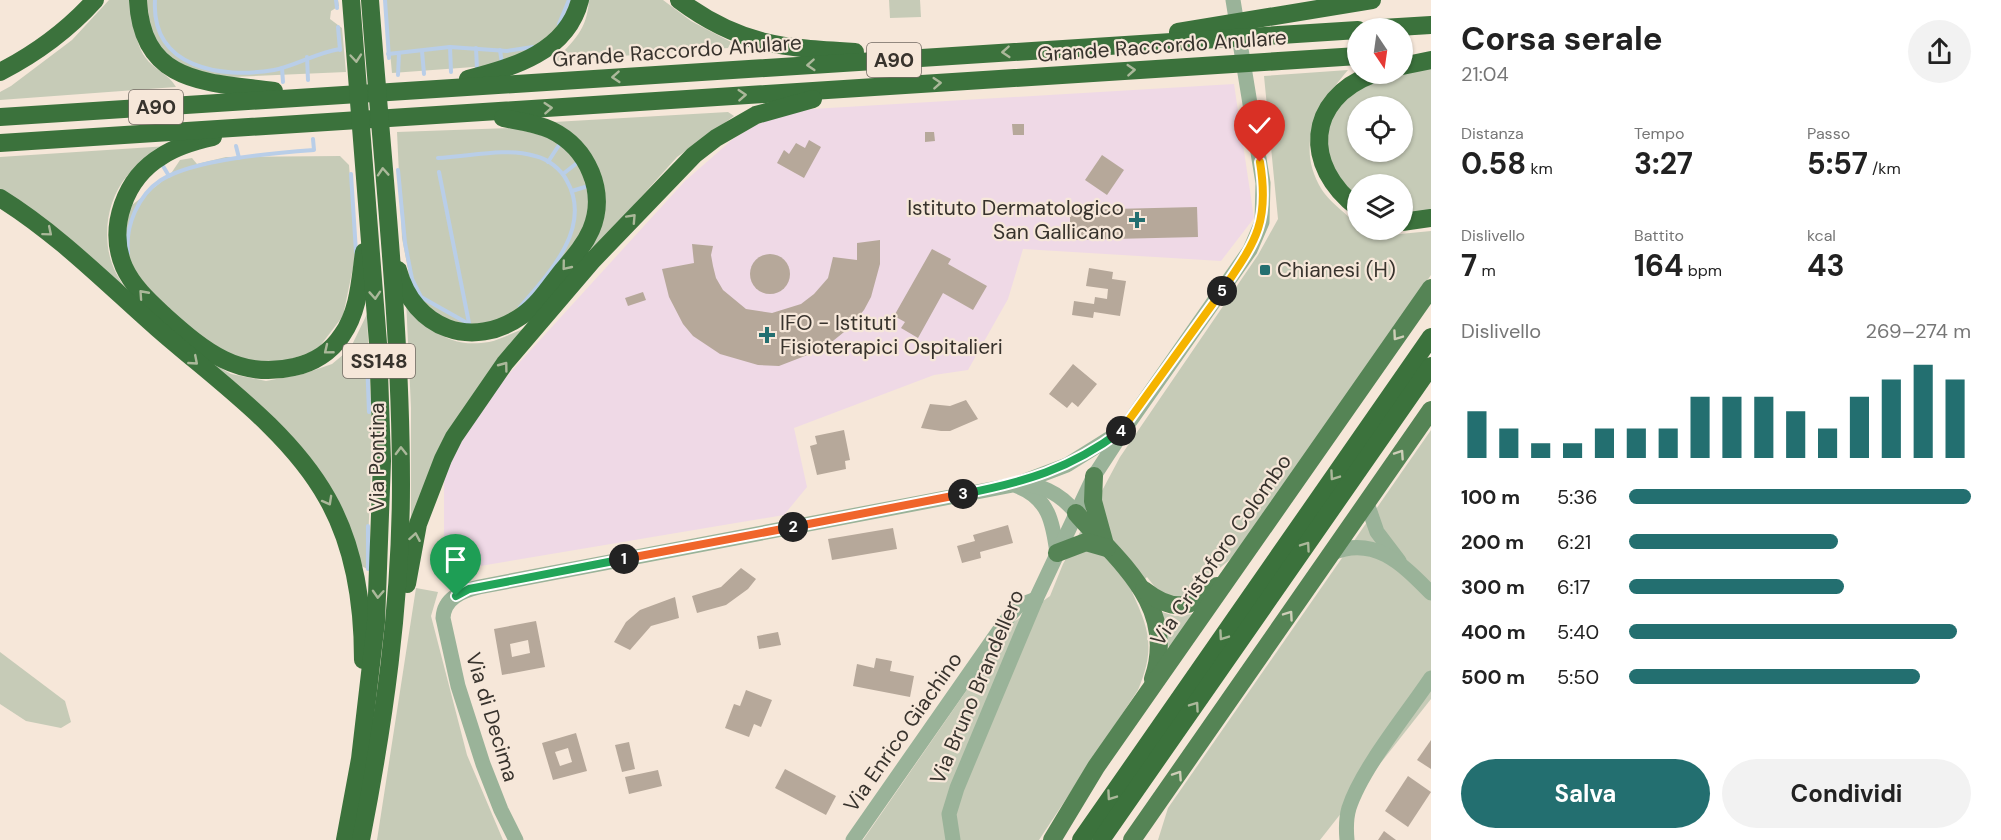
<!DOCTYPE html>
<html lang="it">
<head>
<meta charset="utf-8">
<style>
	:root { --surface:#fff; --page:#f2f2f2; --text:#222; --muted:#767676; --accent:#236f70 }
	body { margin:0; font-family:"DM Sans",sans-serif; background:var(--page); color:var(--text); height:100vh; display:flex; flex-direction:column; font-size:22px; white-space:nowrap }
	* { box-sizing:border-box; margin:0 }
	p { font-size:20px; color:var(--muted) }
	.icon { flex:none; width:33px; height:33px; fill:none; stroke:currentColor; stroke-width:2; stroke-linecap:round; stroke-linejoin:round }
	.map { position:relative; flex:1; overflow:hidden }
	.details { display:flex; flex-direction:column; background:var(--surface); width:570px }
	.details>* { flex:none }
	.needle { width:39px; rotate:167deg }
	.tools { position:absolute; left:1347px; top:18px; display:grid; gap:12px }
	.tools a { display:grid; place-items:center; width:66px; height:66px; border-radius:50%; background:var(--surface); box-shadow:0 2px 4px #0004; font-size:30px }
	.pin { position:absolute; display:grid; place-items:center; width:51px; height:51px; color:#fff; margin:-62px -26px; border-radius:50% 50% 50% 0; rotate:-45deg; box-shadow:0 0 6px #0007 }
	.pin .icon { rotate:45deg }
	.km { position:absolute; width:30px; height:30px; margin:-15px; border-radius:50%; background:#222; color:#fff; font-size:16px; line-height:30px; text-align:center }
	.round { display:grid; place-items:center; flex:none; width:63px; height:63px; border-radius:32px; background:var(--page) }
	.overview { display:flex; align-items:center; justify-content:space-between; height:102px; padding:0 30px }
	h1 { font-size:33px; font-weight:700; line-height:45px }
	.figures { display:grid; grid-template-columns:repeat(3,1fr); gap:9px; height:102px; padding:6px 30px }
	.figures div { display:grid; align-content:center }
	.figures b { font-size:30px; font-weight:700 }
	.figures small { font-size:16px; font-weight:400 }
	.figures p { font-size:16px }
	.chart { height:168px; padding:12px 30px }
	.chart p { display:flex; justify-content:space-between }
	.chart svg { width:100%; height:108px; margin-top:6px; stroke:var(--accent); stroke-width:6 }
	.primary-button { display:flex; gap:12px; margin-top:auto; padding:12px 30px }
	.primary-button a { flex:1; height:69px; border-radius:36px; background:var(--accent); color:#fff; font-size:24px; font-weight:700; line-height:69px; text-align:center }
	.primary-button a+a { background:var(--page); color:var(--text) }
	ul { padding:0 30px; list-style:none; font-size:20px }
	li { display:grid; grid-template-columns:96px 72px 1fr; align-items:center; height:45px }
	li i { height:15px; border-radius:8px; background:var(--accent) }
	main { display:flex; flex:1; min-height:0 }
	.map>svg:first-child { display:block }
	.medical { fill:#efd9e6 }
	.green { fill:#c6cbb7; fill-rule:evenodd }
	.lines { fill:none; stroke-linecap:round; stroke-linejoin:round }
	.stream { stroke:#b9cee8; stroke-width:4 }
	.building { fill:#b6a89a; fill-rule:evenodd }
	.minor { stroke:#9ab399; stroke-width:15 }
	.major { stroke:#558455; stroke-width:18 }
	.highway { stroke:#3b723c; stroke-width:18 }
	.oneway { stroke:#abb89a }
	.oneway2 { stroke:#ceceb8 }
	.split-1-casing { stroke:#fff; stroke-width:12 }
	.split-2-casing { stroke:#fff; stroke-width:12 }
	.split-3-casing { stroke:#fff; stroke-width:12 }
	.split-4-casing { stroke:#fff; stroke-width:12 }
	.split-5-casing { stroke:#fff; stroke-width:12 }
	.split-6-casing { stroke:#fff; stroke-width:12 }
	.split-1 { stroke:#22a559; stroke-width:8 }
	.split-2 { stroke:#f0652b; stroke-width:8 }
	.split-3 { stroke:#f0652b; stroke-width:8 }
	.split-4 { stroke:#22a559; stroke-width:8 }
	.split-5 { stroke:#f5b400; stroke-width:8 }
	.split-6 { stroke:#f5b400; stroke-width:8 }
	.poi-dot { fill:#236f70; stroke:#f6e7d9; stroke-width:2 }
	.labels { text-anchor:middle; dominant-baseline:central; stroke-width:4.5; stroke-linejoin:round; paint-order:stroke }
	.shield { fill:#f6e7d9; stroke:#716961; stroke-width:1.5 }
	.shield-label { font-size:20px; font-weight:bold; fill:#38332d }
	.street-label { font-size:21px; fill:#38332d; stroke:#f6e7d9 }
	.poi-label { font-size:21px; fill:#38332d; stroke:#f6e7d9; text-anchor:start }
</style>
</head>
<body>
<main>
<div class="map">
<svg width="1431" height="840" viewBox="0 0 1431 840">
	<rect width="100%" height="100%" fill="#f6e7d9"/>
	<path class="medical" d="M1234,84L1254,218L1221,261L1023,249L1008,299L968,370L934,375L794,428L807,487L784,515L444,572V471L472,423L497,387L685,181L733,139L756,125L775,117L812,109Z"/>
	<g class="green">
		<path d="M109,0H134C134,19 134,41 145,57C153,69 169,74 176,87L0,100V92L11,86L72,40Z"/>
		<path d="M147,0H338L339,6L331,11L330,19L342,28L346,72L212,78L189,71L162,53L150,29Z"/>
		<path d="M385,0H576L569,20L525,56L487,66L392,73Z"/>
		<path d="M589,0H663L691,21L731,42L728,48L554,61C574,41 587,30 589,0Z"/>
		<path d="M889,0H920L921,17L890,18Z"/>
		<path d="M1431,67V210L1403,217L1402,184H1358L1357,201C1348,194 1344,186 1338,176C1331,163 1323,148 1326,132C1330,109 1352,87 1372,79C1388,72 1413,71 1431,67ZM1358,106H1402V152H1358Z"/>
		<path d="M1348,70C1318,105 1294,145 1322,190C1329,201 1343,211 1352,220L1357,222L1358,230H1377L1390,235L1431,231V275L1233,557L1185,597L1162,596L1147,577L1132,592C1150,631 1155,649 1138,690L1039,840H863L1014,622L1050,596L1063,564L1120,457L1258,255L1278,219L1264,76Z"/>
		<path d="M728,112L734,116L677,157L587,257L598,233L602,200L554,122Z"/>
		<path d="M513,128L551,138L568,150L582,172L588,195L589,216L578,243L524,308L498,324L471,329L431,314L411,284L402,238L397,132Z"/>
		<path d="M168,146C156,155 137,165 127,176C105,202 101,244 116,273C121,283 128,292 134,301L0,193V157Z"/>
		<path d="M340,156L349,165L356,253L343,316L317,350L276,364H251L210,348L128,270L122,228L132,205L170,175L180,160L192,158L197,164L226,157Z"/>
		<path d="M406,299C428,328 447,349 489,342C502,339 516,331 529,327L483,383L411,532V408Z"/>
		<path d="M367,314L372,442L367,569L360,565L344,520L200,356L231,374L266,381L303,374L332,364L350,349Z"/>
		<path d="M1431,430V699L1320,840H1158L1168,808Z"/>
		<path d="M416,588L438,592L431,616L467,755L503,840H377Z"/>
		<path d="M1162,612L1175,616L1193,614L1169,649Z"/>
		<path d="M0,652L65,701L71,722L61,728L26,721L0,704Z"/>
	</g>
	<g class="lines">
		<g class="stream">
			<path d="M155,0C151,68 221,79 274,70C296,66 315,53 340,49"/>
			<path d="M336,0L337,8"/>
			<path d="M385,0L389,58"/>
			<path d="M559,24L569,0"/>
			<path d="M338,27L340,50"/>
			<path d="M450,47L451,72"/>
			<path d="M476,48L477,69"/>
			<path d="M500,50L502,64"/>
			<path d="M422,51L424,74"/>
			<path d="M388,54L450,47L507,51L533,47"/>
			<path d="M307,57L308,80"/>
			<path d="M282,68L283,82"/>
			<path d="M398,75L399,53"/>
			<path d="M236,146L239,158"/>
			<path d="M438,158C468,157 505,147 535,156C548,159 561,169 567,181C593,227 549,274 520,307"/>
			<path d="M548,162L559,145"/>
			<path d="M163,166L169,176"/>
			<path d="M398,170L405,243L412,279L421,297L469,324"/>
			<path d="M439,172L469,323"/>
			<path d="M351,174L356,252"/>
			<path d="M563,174L577,163"/>
			<path d="M572,191L588,186"/>
			<path d="M128,253C125,226 138,195 161,180C195,159 274,153 314,150L313,139"/>
			<path d="M367,360L369,412"/>
			<path d="M368,569V526"/>
		</g>
	</g>
	<g class="building">
		<path d="M1012,124H1024V135H1013Z"/>
		<path d="M925,132H934L935,141L925,142Z"/>
		<path d="M809,140L821,147L804,178L777,163L784,150L789,154L796,143L805,148Z"/>
		<path d="M1102,155L1124,170L1107,195L1085,180Z"/>
		<path d="M1197,207L1198,237L1070,240V210Z"/>
		<path d="M880,240V264L871,297L864,310L849,328L823,349L779,366L758,365L720,354L693,336L683,324L669,297L662,269L694,263L692,244L713,246L711,255L713,266L716,278L723,290L746,309L772,313L801,304L814,294L828,278L833,257L857,260V243Z"/>
		<path d="M932,249L951,259L948,264L987,286L973,310L943,293L918,338L901,328L905,322L894,316Z"/>
		<circle cx="770" cy="274" r="20"/>
		<path d="M1089,268L1113,272L1112,279L1126,281L1120,316L1094,312L1093,318L1072,315L1074,301L1094,304L1095,297L1107,299L1108,289L1086,286Z"/>
		<path d="M643,292L646,300L628,306L625,298Z"/>
		<path d="M1073,364L1097,384L1078,407L1072,402L1067,408L1049,394Z"/>
		<path d="M966,400L978,419L950,431H941L921,428L930,404L950,406Z"/>
		<path d="M844,430L850,460L845,461L846,469L817,475L810,446L817,444L815,436Z"/>
		<path d="M1008,525L1013,543L980,552L981,558L962,563L957,546L975,541L973,535Z"/>
		<path d="M893,528L897,549L832,560L828,539Z"/>
		<path d="M741,568L756,579L748,589L726,605L697,613L692,596L721,587Z"/>
		<path d="M675,597L679,618L651,626L630,650L614,642L626,622L640,610Z"/>
		<path d="M536,621L545,667L502,675L494,629ZM528,640L530,653L512,657L510,644Z"/>
		<path d="M778,632L781,645L759,649L757,636Z"/>
		<path d="M876,658L892,661L890,671L914,676L910,697L853,686L857,664L874,668Z"/>
		<path d="M746,690L772,700L761,727L754,724L749,737L725,728L734,704L740,706Z"/>
		<path d="M576,733L587,771L553,780L542,743ZM568,748L572,762L560,766L555,752Z"/>
		<path d="M1431,740V769L1417,760Z"/>
		<path d="M629,742L635,769L622,772L615,745Z"/>
		<path d="M785,769L836,796L826,815L775,788Z"/>
		<path d="M658,770L662,786L629,794L625,777Z"/>
		<path d="M1408,776L1431,792L1408,827L1385,811Z"/>
		<path d="M1384,831L1396,840H1378Z"/>
	</g>
	<g class="lines">
		<g class="minor">
			<path d="M1022,482L1067,465L1118,433"/>
			<path d="M1017,486C1049,498 1053,523 1057,553"/>
			<path d="M1367,503L1377,532L1399,561"/>
			<path d="M1332,553C1375,535 1403,565 1431,593"/>
			<path d="M516,840L501,810L483,764L458,686L443,618C444,598 462,591 479,587L1013,485C1038,482 1060,493 1076,513"/>
			<path d="M853,840L1010,615L1018,606L1036,599"/>
			<path d="M953,840L949,814L957,788L1036,599L1094,476L1126,427L1250,250L1262,222L1263,183L1233,0"/>
			<path d="M1347,840C1346,829 1346,818 1349,808C1362,768 1407,714 1431,678"/>
		</g>
		<g class="major">
			<path d="M1094,476L1093,501L1104,541"/>
			<path d="M1076,513C1119,562 1178,606 1153,679"/>
			<path d="M1057,553L1086,542L1107,548"/>
			<path d="M1144,590C1172,612 1191,610 1217,586"/>
			<path d="M1052,840L1096,767L1431,288"/>
			<path d="M1132,840L1431,410"/>
		</g>
		<g class="highway">
			<path d="M138,0C142,85 208,82 274,91"/>
			<path d="M679,0C739,45 783,48 855,52"/>
			<path d="M1382,28L1431,25"/>
			<path d="M1178,32L1372,0"/>
			<path d="M1402,66L1431,60"/>
			<path d="M0,72C37,53 67,31 95,0"/>
			<path d="M468,79C514,67 567,52 580,0"/>
			<path d="M0,117L1358,30"/>
			<path d="M213,137C195,141 177,146 162,156C125,178 107,227 124,267C133,287 150,302 165,316C204,351 239,380 294,367C313,363 331,352 342,335C359,311 360,280 364,252"/>
			<path d="M0,143L1358,56"/>
			<path d="M0,198C58,234 107,284 157,328C215,379 289,430 327,498C355,547 363,603 363,660"/>
			<path d="M1358,208C1302,166 1306,99 1373,74"/>
			<path d="M1402,222L1431,218"/>
			<path d="M398,270C414,329 472,351 523,315C539,304 550,286 562,271C573,258 584,246 591,230C607,192 588,148 551,130C536,123 519,121 503,118"/>
			<path d="M407,584L418,524L443,459L454,437L505,363L593,260L694,155L716,138L756,115L813,99"/>
			<path d="M345,840L360,759L376,622L382,461L378,343L351,0"/>
			<path d="M361,840C384,723 401,604 401,484C401,323 382,161 370,0"/>
			<path d="M1081,840L1431,337"/>
			<path d="M1101,840L1431,366"/>
		</g>
	</g>
	<defs><path id="oneway-chevron" d="M-2-3.5L2.5 0L-2 3.5" fill="none" stroke-width="1.6" stroke-linecap="round" stroke-linejoin="round" transform="scale(1.5)"/></defs>
	<g class="oneway">
		<use href="#oneway-chevron" transform="translate(1006 52) rotate(176)"/>
		<use href="#oneway-chevron" transform="translate(356 58) rotate(85)"/>
		<use href="#oneway-chevron" transform="translate(811 65) rotate(176)"/>
		<use href="#oneway-chevron" transform="translate(1131 70) rotate(-4)"/>
		<use href="#oneway-chevron" transform="translate(616 77) rotate(176)"/>
		<use href="#oneway-chevron" transform="translate(937 83) rotate(-4)"/>
		<use href="#oneway-chevron" transform="translate(742 95) rotate(-4)"/>
		<use href="#oneway-chevron" transform="translate(548 108) rotate(-4)"/>
		<use href="#oneway-chevron" transform="translate(383 172) rotate(-94)"/>
		<use href="#oneway-chevron" transform="translate(632 218) rotate(-47)"/>
		<use href="#oneway-chevron" transform="translate(48 232) rotate(40)"/>
		<use href="#oneway-chevron" transform="translate(566 266) rotate(129)"/>
		<use href="#oneway-chevron" transform="translate(143 294) rotate(-132)"/>
		<use href="#oneway-chevron" transform="translate(375 295) rotate(86)"/>
		<use href="#oneway-chevron" transform="translate(328 350) rotate(141)"/>
		<use href="#oneway-chevron" transform="translate(194 361) rotate(41)"/>
		<use href="#oneway-chevron" transform="translate(504 366) rotate(-53)"/>
		<use href="#oneway-chevron" transform="translate(401 451) rotate(-91)"/>
		<use href="#oneway-chevron" transform="translate(1334 476) rotate(125)"/>
		<use href="#oneway-chevron" transform="translate(328 501) rotate(61)"/>
		<use href="#oneway-chevron" transform="translate(415 537) rotate(-80)"/>
		<use href="#oneway-chevron" transform="translate(1306 546) rotate(-55)"/>
		<use href="#oneway-chevron" transform="translate(378 594) rotate(93)"/>
		<use href="#oneway-chevron" transform="translate(1223 636) rotate(125)"/>
		<use href="#oneway-chevron" transform="translate(1195 706) rotate(-55)"/>
		<use href="#oneway-chevron" transform="translate(1111 796) rotate(125)"/>
	</g>
	<g class="oneway2">
		<use href="#oneway-chevron" transform="translate(1397 336) rotate(125)"/>
		<use href="#oneway-chevron" transform="translate(1400 454) rotate(-56)"/>
		<use href="#oneway-chevron" transform="translate(1289 615) rotate(-55)"/>
		<use href="#oneway-chevron" transform="translate(1178 775) rotate(-56)"/>
	</g>
	<g class="lines">
		<defs>
			<path id="split-1" d="M456,596L469,589L624,559"/>
			<path id="split-2" d="M624,559L793,527"/>
			<path id="split-3" d="M793,527L963,494"/>
			<path id="split-4" d="M963,494C1025,482 1070,469 1121,431"/>
			<path id="split-5" d="M1121,431L1222,291"/>
			<path id="split-6" d="M1222,291C1255,242 1270,224 1260,162"/>
		</defs>
		<use href="#split-1" class="split-1-casing"/>
		<use href="#split-2" class="split-2-casing"/>
		<use href="#split-3" class="split-3-casing"/>
		<use href="#split-4" class="split-4-casing"/>
		<use href="#split-5" class="split-5-casing"/>
		<use href="#split-6" class="split-6-casing"/>
		<use href="#split-1" class="split-1"/>
		<use href="#split-2" class="split-2"/>
		<use href="#split-3" class="split-3"/>
		<use href="#split-4" class="split-4"/>
		<use href="#split-5" class="split-5"/>
		<use href="#split-6" class="split-6"/>
	</g>
	<g class="poi-dot">
		<path d="M1134 211h6v6h6v6h-6v6h-6v-6h-6v-6h6z"/>
		<rect x="1259" y="264" width="12" height="12" rx="3"/>
		<path d="M764 326h6v6h6v6h-6v6h-6v-6h-6v-6h6z"/>
	</g>
	<g class="labels">
		<g class="shield">
			<rect x="867" y="43" width="54" height="34" rx="4.5"/>
			<rect x="129" y="90" width="54" height="34" rx="4.5"/>
			<rect x="343" y="344" width="72" height="34" rx="4.5"/>
		</g>
		<g class="shield-label">
			<text x="894" y="60">A90</text>
			<text x="156" y="107">A90</text>
			<text x="379" y="361">SS148</text>
		</g>
		<g class="street-label">
			<text transform="translate(1162 46) rotate(-4)">Grande Raccordo Anulare</text>
			<text transform="translate(677 51) rotate(-4)">Grande Raccordo Anulare</text>
			<text transform="translate(377 457) rotate(-90)">Via Pontina</text>
			<text transform="translate(1221 550) rotate(-55)">Via Cristoforo Colombo</text>
			<text transform="translate(977 687) rotate(-67)">Via Bruno Brandellero</text>
			<text transform="translate(492 717) rotate(73)">Via di Decima</text>
			<text transform="translate(903 732) rotate(-55)">Via Enrico Giachino</text>
		</g>
		<g class="poi-label">
			<text x="1124" y="208" text-anchor="end">Istituto Dermatologico<tspan x="1124" dy="24">San Gallicano</tspan></text>
			<text x="1277" y="270">Chianesi (H)</text>
			<text x="780" y="323">IFO - Istituti<tspan x="780" dy="24">Fisioterapici Ospitalieri</tspan></text>
		</g>
	</g>
</svg>
<div class="tools">
<a><svg class="needle" viewBox="-14 -14 28 28"><path d="M0-13l5 13h-10z" fill="#e53935"/><path d="M0 13l5-13h-10z" fill="#767676"/></svg></a>
<a><svg class="icon" aria-label="locate" viewBox="0 0 24 24"><circle cx="12" cy="12" r="6"/><path d="M12 2v4M12 18v4M2 12h4M18 12h4"/></svg></a>
<a><svg class="icon" aria-label="layers" viewBox="0 0 24 24"><path d="M12 4l9 5-9 5-9-5zM3 14l9 5 9-5"/></svg></a>
</div>
<div class="pin" style="left:456px;top:596px;background:#1e9e55"><svg class="icon" aria-label="arrive" viewBox="0 0 24 24"><path d="M6 21V4h12l-3 4 3 4H6"/></svg></div>
<div class="pin" style="left:1260px;top:162px;background:#d93025"><svg class="icon" aria-label="check" viewBox="0 0 24 24"><path d="M5 12l5 5 9-10"/></svg></div>
<b class="km" style="left:624px;top:559px">1</b>
<b class="km" style="left:793px;top:527px">2</b>
<b class="km" style="left:963px;top:494px">3</b>
<b class="km" style="left:1121px;top:431px">4</b>
<b class="km" style="left:1222px;top:291px">5</b>
</div>
<section class="details">
<div class="overview"><div><h1>Corsa serale</h1><p>21:04</p></div><a class="round"><svg class="icon" aria-label="share" viewBox="0 0 24 24"><path d="M12 15V3M7 8l5-5 5 5M5 13v7h14v-7"/></svg></a></div>
<div class="figures">
<div><p>Distanza</p><b>0.58<small> km</small></b></div>
<div><p>Tempo</p><b>3:27</b></div>
<div><p>Passo</p><b>5:57<small> /km</small></b></div>
</div>
<div class="figures">
<div><p>Dislivello</p><b>7<small> m</small></b></div>
<div><p>Battito</p><b>164<small> bpm</small></b></div>
<div><p>kcal</p><b>43</b></div>
</div>
<div class="chart"><p><span>Dislivello</span>269–274 m</p>
<svg viewBox="0 0 160 44" preserveAspectRatio="none"><path d="M5 44V25M15 44V32M25 44V38M35 44V38M45 44V32M55 44V32M65 44V32M75 44V19M85 44V19M95 44V19M105 44V25M115 44V32M125 44V19M135 44V12M145 44V6M155 44V12"/></svg>
</div>
<ul>
<li><b>100 m</b>5:36<i style="width:100%"></i></li>
<li><b>200 m</b>6:21<i style="width:61%"></i></li>
<li><b>300 m</b>6:17<i style="width:63%"></i></li>
<li><b>400 m</b>5:40<i style="width:96%"></i></li>
<li><b>500 m</b>5:50<i style="width:85%"></i></li>
</ul>
<div class="primary-button"><a>Salva</a><a>Condividi</a></div>
</section>
</main>
</body>
</html>
